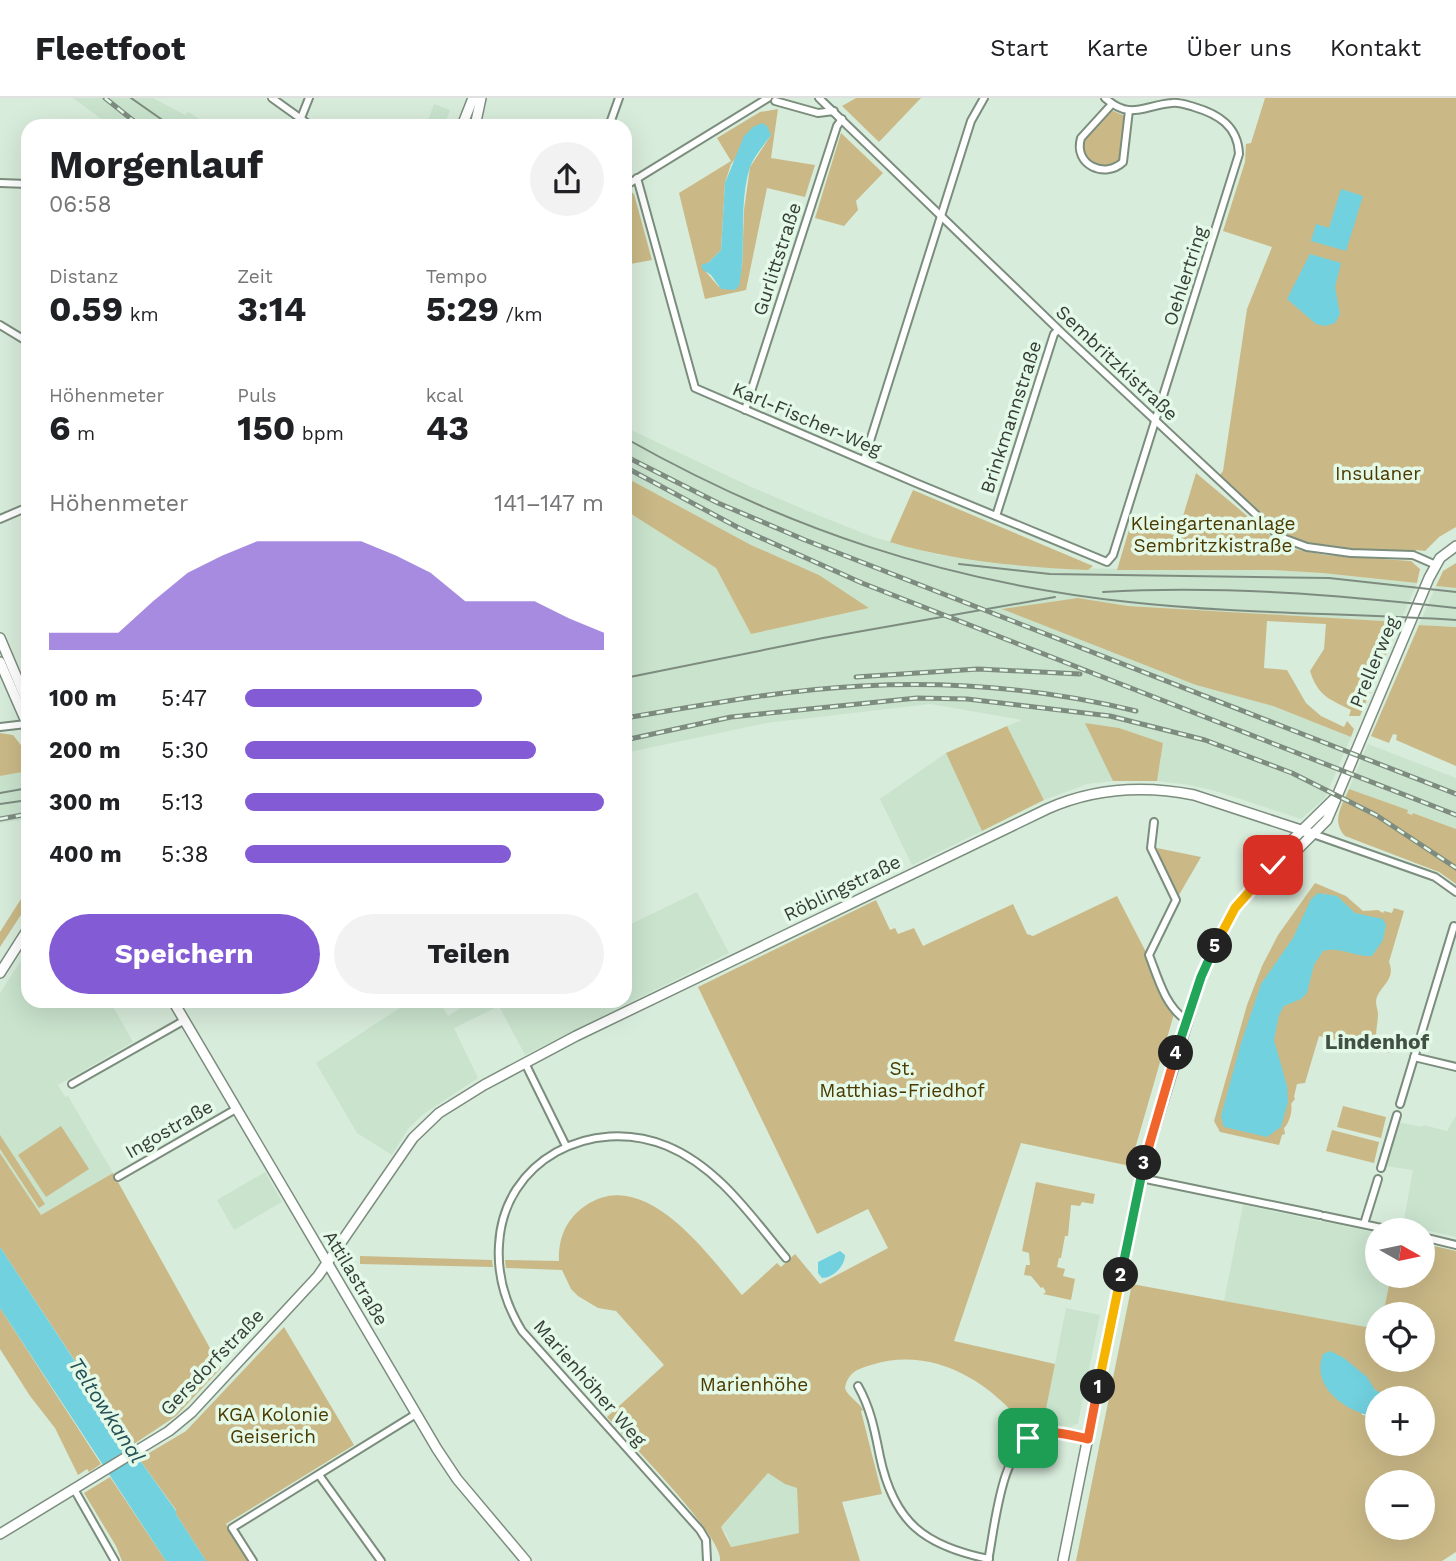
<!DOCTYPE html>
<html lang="de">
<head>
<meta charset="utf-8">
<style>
	:root { --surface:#fff; --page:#f2f2f2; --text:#202124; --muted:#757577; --line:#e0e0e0; --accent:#835bd5 }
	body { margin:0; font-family:"Work Sans",sans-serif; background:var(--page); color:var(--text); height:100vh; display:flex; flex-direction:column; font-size:26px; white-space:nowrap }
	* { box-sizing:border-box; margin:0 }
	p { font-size:23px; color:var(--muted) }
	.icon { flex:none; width:38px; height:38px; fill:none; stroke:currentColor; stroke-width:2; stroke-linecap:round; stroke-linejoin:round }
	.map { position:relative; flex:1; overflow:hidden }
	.sheet { position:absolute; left:21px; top:21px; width:611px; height:889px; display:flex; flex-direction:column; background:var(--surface); border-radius:21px; box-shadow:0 7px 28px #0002 }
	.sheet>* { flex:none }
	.needle { width:46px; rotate:99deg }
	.controls { position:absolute; left:1365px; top:1120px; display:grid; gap:14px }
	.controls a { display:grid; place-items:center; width:70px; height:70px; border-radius:50%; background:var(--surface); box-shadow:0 7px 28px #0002; font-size:35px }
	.pin { position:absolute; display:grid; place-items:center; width:60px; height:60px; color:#fff; margin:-30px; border-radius:14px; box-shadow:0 4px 10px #0006 }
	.km { position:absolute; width:35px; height:35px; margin:-18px; border-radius:50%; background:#222; color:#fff; font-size:19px; line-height:35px; text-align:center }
	.round { display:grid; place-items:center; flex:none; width:74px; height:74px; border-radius:37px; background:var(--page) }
	.summary { display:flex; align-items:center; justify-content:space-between; height:119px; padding:0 28px }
	h1 { font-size:38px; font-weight:700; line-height:52px }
	.figures { display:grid; grid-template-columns:repeat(3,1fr); gap:10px; height:119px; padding:7px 28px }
	.figures div { display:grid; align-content:center }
	.figures b { font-size:35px; font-weight:700 }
	.figures small { font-size:19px; font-weight:400 }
	.figures p { font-size:19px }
	.chart { height:196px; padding:14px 28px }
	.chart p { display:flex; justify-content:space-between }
	.chart svg { width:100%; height:126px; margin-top:7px; fill:var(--accent); opacity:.7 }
	.primary-button { display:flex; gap:14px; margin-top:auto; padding:14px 28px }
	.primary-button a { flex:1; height:80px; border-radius:42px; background:var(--accent); color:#fff; font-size:28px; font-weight:700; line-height:80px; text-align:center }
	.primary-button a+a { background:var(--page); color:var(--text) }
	ul { padding:0 28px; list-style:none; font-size:23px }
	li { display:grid; grid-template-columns:112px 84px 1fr; align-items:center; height:52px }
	li i { height:18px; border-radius:9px; background:var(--accent) }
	header { display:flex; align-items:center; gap:42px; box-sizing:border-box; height:98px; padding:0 35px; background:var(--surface); border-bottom:2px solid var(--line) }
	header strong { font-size:33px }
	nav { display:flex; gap:38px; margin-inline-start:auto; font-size:24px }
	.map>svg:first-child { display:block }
	.built { fill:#c9e3cd }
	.green { fill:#cab987; fill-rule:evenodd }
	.water { fill:#71d1df }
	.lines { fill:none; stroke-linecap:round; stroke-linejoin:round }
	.street-casing { stroke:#7b8d7d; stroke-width:10 }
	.secondary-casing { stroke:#7b8d7d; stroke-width:12 }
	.street { stroke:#fff; stroke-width:6 }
	.secondary { stroke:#fff; stroke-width:9 }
	.tram { stroke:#7e8c80; stroke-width:2 }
	.rail-casing { stroke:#7e8c80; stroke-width:5 }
	.rail { stroke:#e5f9e8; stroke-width:2.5; stroke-dasharray:8; stroke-linecap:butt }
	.split-1-casing { stroke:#fff; stroke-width:14 }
	.split-2-casing { stroke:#fff; stroke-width:14 }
	.split-3-casing { stroke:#fff; stroke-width:14 }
	.split-4-casing { stroke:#fff; stroke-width:14 }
	.split-5-casing { stroke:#fff; stroke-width:14 }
	.split-6-casing { stroke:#fff; stroke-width:14 }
	.split-1 { stroke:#f0652b; stroke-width:9 }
	.split-2 { stroke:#f5b400; stroke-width:9 }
	.split-3 { stroke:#22a559; stroke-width:9 }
	.split-4 { stroke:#f0652b; stroke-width:9 }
	.split-5 { stroke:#22a559; stroke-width:9 }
	.split-6 { stroke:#f5b400; stroke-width:9 }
	.labels { text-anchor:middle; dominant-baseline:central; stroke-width:7; stroke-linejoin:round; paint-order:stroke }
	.street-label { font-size:19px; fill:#363e37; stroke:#e5f9e8 }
	.park-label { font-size:19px; fill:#4b3a00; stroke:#e5f9e8 }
	.neighbourhood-label { font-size:21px; font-weight:bold; fill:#405042; stroke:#e5f9e8 }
	.water-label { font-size:21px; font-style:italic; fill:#245056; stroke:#e5f9e8 }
</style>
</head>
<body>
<header>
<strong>Fleetfoot</strong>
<nav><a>Start</a><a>Karte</a><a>Über uns</a><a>Kontakt</a></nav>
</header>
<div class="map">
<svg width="1456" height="1463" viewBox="0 0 1456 1463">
	<rect width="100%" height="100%" fill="#d8ecdb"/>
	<g class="built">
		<path d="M73,0H153L185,17L188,14L211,28H111Z"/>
		<path d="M434,6L450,12L444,28H426Z"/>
		<path d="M625,329L749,388L815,416L873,439L939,457L1051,470L1272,472L1322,475L1417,485L1400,524L1128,508L1078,500L1196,587L1273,608L1351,639L1325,700L1301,721L1219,694L1190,687L1157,683L1163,645L1086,625L1113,683L1087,686L1044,702L1007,628L1022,622L931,606L766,625L625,655V412L716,470L751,536L869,510L819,477L751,447L625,379Z"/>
		<path d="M1436,488L1456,490V529L1419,527Z"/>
		<path d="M1368,646L1456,680V731L1414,715L1412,717L1407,715V712L1349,691Z"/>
		<path d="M946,655L982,733L912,767L880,701Z"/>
		<path d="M28,673V721L0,725V678Z"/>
		<path d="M697,794L729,855L525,957L499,908L454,930L478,980L422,1017L408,1031L392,1057L357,1035L316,965L410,903H439L448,918L472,903H625V829Z"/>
		<path d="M28,852V903H110L133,944L58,987L65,999L68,998L113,1075L41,1117L0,1055V895Z"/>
		<path d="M1456,1018V1139L1403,1127L1413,1072L1385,1068L1398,1024L1422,1029L1423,1027L1447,1033Z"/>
		<path d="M265,1074L282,1104L234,1132L217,1102Z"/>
		<path d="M1243,1107L1377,1135V1178H1391L1383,1216H1377V1231L1224,1203Z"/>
		<path d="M1066,1210L1100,1217L1078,1325L1071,1329L1043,1326Z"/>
		<path d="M768,1375L797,1389L799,1435L731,1449L727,1437L721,1429Z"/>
	</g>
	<g class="green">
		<path d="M856,0H921L879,44L842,8Z"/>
		<path d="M1265,0H1456V429L1439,439L1425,453L1416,452L1415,454C1374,453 1324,457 1287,439C1267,430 1236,393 1220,377L1223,373L1247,211L1272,149L1223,133L1245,64L1246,46L1251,45Z"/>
		<path d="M778,11L771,60L815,67L805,99L767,90L746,192L705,201L679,95L731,63L717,40L760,14ZM771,37L750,69L744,112L742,169L719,189L706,174L708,165L721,152L725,85L731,66L735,61Z"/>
		<path d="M1111,12L1125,18L1123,56L1118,66C1098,73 1072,62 1087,39C1094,29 1103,21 1111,12Z"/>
		<path d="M841,35L883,75L856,103L858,112L844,128L815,120Z"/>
		<path d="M630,93L634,96L652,162L625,167V144H627L631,132L625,122V97Z"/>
		<path d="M1196,375L1276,442L1293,451L1325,457L1411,463L1420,471L1417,485L1322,475L1272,472H1117L1131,425L1177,438Z"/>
		<path d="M625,379L751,447L819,477L869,510L751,536L716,470L625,412Z"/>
		<path d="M913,392L1093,468L1088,472C1022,469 953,463 890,444Z"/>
		<path d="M1456,465V490L1436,488L1443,473Z"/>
		<path d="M1078,500L1128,508L1400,524L1360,618H1349L1351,612C1329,601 1318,598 1310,573L1324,551L1326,526L1267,523L1264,570L1287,572L1306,605L1321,618L1344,629L1347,623L1354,631L1351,639L1273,608L1196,587L1002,511Z"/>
		<path d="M1419,527L1456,529V668L1396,642L1397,637L1393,636L1389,645L1371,638Z"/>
		<path d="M1085,625L1119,630L1163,645L1157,683H1113Z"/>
		<path d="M1007,628L1044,702L982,733L946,655Z"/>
		<path d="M0,635L13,637L28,656V673L0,678Z"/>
		<path d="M1349,691L1408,712L1407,715L1412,717L1413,715L1456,731V786L1439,774L1345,738C1331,723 1342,707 1349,691Z"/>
		<path d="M1157,750L1201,759L1179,797L1174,795Z"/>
		<path d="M28,759V806L0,849V834L26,793Z"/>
		<path d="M1315,785L1346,798L1363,813L1378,812L1383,815L1384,813L1392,815L1394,810L1404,813L1389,864C1397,883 1377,889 1376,904C1376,908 1378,912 1378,916C1378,923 1376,931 1376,939L1391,947L1390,955L1319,938L1305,985L1297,986L1294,999L1295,1001L1291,1006C1293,1012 1289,1026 1284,1030L1285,1036L1282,1037L1279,1047L1220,1034L1214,1023L1247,907L1262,868L1278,837Z"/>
		<path d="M1117,798L1147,856L1159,891L1174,916L1130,1068L1021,1045L954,1243L1055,1266L1043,1326L1027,1331C991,1284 933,1247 871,1267C858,1271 848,1274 845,1290C848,1299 858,1303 863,1312L861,1313L882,1396L842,1404L860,1463H720C724,1439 627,1342 607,1319L664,1267L616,1213L598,1210L578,1198L571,1191L562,1172L506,1170L505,1162L559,1163C558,1141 566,1121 585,1108C645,1066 709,1158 742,1197L777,1165L781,1169L795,1156L820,1186L888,1150L868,1111L817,1136L698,889L876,802L890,832L895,830L898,836L914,830L923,848L1013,806L1027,836L1033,838ZM768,1375L785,1386L797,1390L799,1435L731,1449L721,1429Z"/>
		<path d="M1343,1008L1386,1019L1381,1040L1337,1029Z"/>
		<path d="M61,1028L89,1071L46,1099L18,1057Z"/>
		<path d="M1332,1032L1379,1044L1374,1065L1326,1053Z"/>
		<path d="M0,1037L45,1106L39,1110L0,1051Z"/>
		<path d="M0,1055L41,1117L113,1075L221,1270L176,1318L131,1348L0,1149Z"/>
		<path d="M1036,1084L1095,1096L1093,1106L1082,1104L1080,1108L1071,1107L1068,1138H1065L1061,1160H1059L1057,1169L1065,1171L1063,1178L1075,1181L1071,1202L1043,1196L1046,1194L1043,1189L1041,1190L1031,1178L1024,1177L1026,1167H1030L1029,1155L1022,1153Z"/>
		<path d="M1425,1146L1456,1153V1454L1442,1463H1076L1132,1186L1377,1231V1262H1423V1216H1383L1391,1178L1416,1183L1418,1178H1423ZM1356,1271C1365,1278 1367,1284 1374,1291C1387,1303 1407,1300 1423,1300V1346H1377V1319L1362,1317ZM1377,1384H1423V1430H1377Z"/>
		<path d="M360,1158L492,1162L493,1169L360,1166Z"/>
		<path d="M0,1210L101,1366L89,1374L87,1371L78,1377L55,1330L30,1298L0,1251Z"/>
		<path d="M284,1229L354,1347L226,1426L249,1463H206L176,1416V1412L139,1361L186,1333Z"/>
		<path d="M110,1379L166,1463H122L116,1448L84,1395Z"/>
	</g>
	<g class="water">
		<path d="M762,25L767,28L771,37C764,47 754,58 750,69C738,106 747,150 739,188L735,192L721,191L711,177L702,171V166L708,165L721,152L725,85L744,38L753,29Z"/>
		<path d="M1341,91L1363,98L1346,153L1311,143L1316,126L1329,130Z"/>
		<path d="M1310,156L1341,165L1335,189L1340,216L1335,225L1325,228L1316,226L1287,201Z"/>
		<path d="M1318,795L1337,798L1355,815L1383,821L1386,827L1383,842L1372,858C1354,859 1340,848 1323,853L1314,867L1307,895L1301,901L1284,908L1279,917L1274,942L1287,988L1288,1004L1281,1029L1267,1039L1224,1029L1221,1018L1241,945L1261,886L1293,840L1311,801Z"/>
		<path d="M0,1149L139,1361L176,1413V1416L206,1463H166L0,1210Z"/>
		<path d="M840,1153L845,1157C845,1168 833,1180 822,1180L818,1175V1164Z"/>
		<path d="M1330,1253L1344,1260L1367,1279L1375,1292L1393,1300H1377V1319C1348,1315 1310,1290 1323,1256Z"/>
	</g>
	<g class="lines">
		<defs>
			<g id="street">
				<path d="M272,0L311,28"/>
				<path d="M819,0L1063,236L1280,439L1307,449L1351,455L1413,457L1436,467"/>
				<path d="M775,3L818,15L834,13"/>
				<path d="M1112,6L1081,40C1073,67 1105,81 1123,64L1129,12"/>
				<path d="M301,20L309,0"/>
				<path d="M609,28L619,0"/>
				<path d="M637,80L695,290L916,385L1107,464L1113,457L1239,56C1238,28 1218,16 1194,9C1187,7 1179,4 1172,5C1144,7 1131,23 1105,0"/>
				<path d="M0,85L28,86"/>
				<path d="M625,88L768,0"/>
				<path d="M0,227L28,244"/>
				<path d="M745,312L837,28L842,21"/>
				<path d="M864,362L971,23L984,0"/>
				<path d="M996,418L1054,236L1058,232"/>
				<path d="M0,421L28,409"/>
				<path d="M0,629L26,626"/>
				<path d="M1154,724L1151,750L1176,802L1149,857C1158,880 1165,908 1186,922"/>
				<path d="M1313,736L1435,779L1456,794"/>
				<path d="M1414,959L1456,969"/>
				<path d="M525,965L566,1048"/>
				<path d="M72,986L185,922"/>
				<path d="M1400,1006L1454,828"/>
				<path d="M1381,1070L1397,1017"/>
				<path d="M118,1079L236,1011"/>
				<path d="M1141,1080L1320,1117"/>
				<path d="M1324,1118L1391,1132"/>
				<path d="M1364,1126L1378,1081"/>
				<path d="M1423,1139L1456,1147"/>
				<path d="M858,1288C871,1311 875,1334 880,1359C894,1425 925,1448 989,1461"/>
				<path d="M319,1377L381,1463"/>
				<path d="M74,1391L115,1463"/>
				<path d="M253,1463L232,1430L416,1316"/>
				<path d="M707,1463L706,1442L700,1432L522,1233C506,1207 497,1178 499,1147C503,1062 592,1017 667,1048C718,1069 751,1118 786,1160"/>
				<path d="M988,1463C995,1429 1001,1345 1039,1335C1054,1331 1072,1338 1088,1341"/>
			</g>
			<g id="secondary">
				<path d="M462,28L473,0"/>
				<path d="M475,28L481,0"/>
				<path d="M0,540L28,606"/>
				<path d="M0,564L28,628"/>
				<path d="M1278,764L1299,750L1327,722L1429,480L1440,460L1456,448"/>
				<path d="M0,875L28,831"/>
				<path d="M173,903L437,1351L457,1381L526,1463"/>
				<path d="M0,1436L169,1333L192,1314L318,1178L413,1040L439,1015L484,987L576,938L1047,711C1094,690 1143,687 1194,697L1313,736"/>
				<path d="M1063,1463L1141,1076L1201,879L1235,810L1273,767L1290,744L1334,701"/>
			</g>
		</defs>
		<use href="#street" class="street-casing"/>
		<use href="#secondary" class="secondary-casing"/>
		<use href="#street" class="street"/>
		<use href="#secondary" class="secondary"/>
		<g class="tram">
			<path d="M131,0L171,28"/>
			<path d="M625,340C786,431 945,484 1129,504C1237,516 1347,515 1456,522"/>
			<path d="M959,466L1050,476L1329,480L1456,494"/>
			<path d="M1103,494C1221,487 1339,497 1456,510"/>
			<path d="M625,580L823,540L1055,499"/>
			<path d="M0,695L28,690"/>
			<path d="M0,706L28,702"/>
		</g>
		<defs>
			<g id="rail">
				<path d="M105,0L140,28"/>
				<path d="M625,358L718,405L805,442L1456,696"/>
				<path d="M625,369L739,430L862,485L1456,717"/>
				<path d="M856,579L978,571L1080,576"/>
				<path d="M625,620C703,607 782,592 862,588C955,583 1046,591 1136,613"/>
				<path d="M625,642L731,619L917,600L967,601L1110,618L1205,642L1292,675L1376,717L1456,770"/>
				<path d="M0,721L28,716"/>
			</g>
		</defs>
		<use href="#rail" class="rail-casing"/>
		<use href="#rail" class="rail"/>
	</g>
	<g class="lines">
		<defs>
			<path id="split-1" d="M1028,1340C1047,1329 1068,1337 1088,1341L1098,1289"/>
			<path id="split-2" d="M1098,1289L1121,1177"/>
			<path id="split-3" d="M1121,1177L1144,1065"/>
			<path id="split-4" d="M1144,1065L1176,955"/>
			<path id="split-5" d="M1176,955L1201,879L1215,848"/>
			<path id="split-6" d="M1215,848L1235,810L1273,767"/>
		</defs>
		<use href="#split-1" class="split-1-casing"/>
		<use href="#split-2" class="split-2-casing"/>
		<use href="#split-3" class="split-3-casing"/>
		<use href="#split-4" class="split-4-casing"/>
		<use href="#split-5" class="split-5-casing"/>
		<use href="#split-6" class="split-6-casing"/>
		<use href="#split-1" class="split-1"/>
		<use href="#split-2" class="split-2"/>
		<use href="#split-3" class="split-3"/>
		<use href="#split-4" class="split-4"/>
		<use href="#split-5" class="split-5"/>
		<use href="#split-6" class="split-6"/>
	</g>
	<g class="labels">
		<g class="street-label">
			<text transform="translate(777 161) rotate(-72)">Gurlittstraße</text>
			<text transform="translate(1185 178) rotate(-72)">Oehlertring</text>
			<text transform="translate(1117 265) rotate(43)">Sembritzkistraße</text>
			<text transform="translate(1011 319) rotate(-72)">Brinkmannstraße</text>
			<text transform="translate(807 321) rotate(23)">Karl-Fischer-Weg</text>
			<text transform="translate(1374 564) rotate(-67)">Prellerweg</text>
			<text transform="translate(842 790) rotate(-26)">Röblingstraße</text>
			<text transform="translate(169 1031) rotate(-30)">Ingostraße</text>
			<text transform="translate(356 1180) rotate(59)">Attilastraße</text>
			<text transform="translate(212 1264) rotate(-46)">Gersdorfstraße</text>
			<text transform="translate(590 1285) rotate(49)">Marienhöher Weg</text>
		</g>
		<g class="park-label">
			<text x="1378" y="375">Insulaner</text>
			<text x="1213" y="425">Kleingartenanlage<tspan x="1213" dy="22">Sembritzkistraße</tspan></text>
			<text x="902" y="970">St.<tspan x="902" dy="22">Matthias-Friedhof</tspan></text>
			<text x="754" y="1286">Marienhöhe</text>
			<text x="273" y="1316">KGA Kolonie<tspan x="273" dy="22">Geiserich</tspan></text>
		</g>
		<g class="neighbourhood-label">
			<text x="1377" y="943">Lindenhof</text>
		</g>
		<g class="water-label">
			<text transform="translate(107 1312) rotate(57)">Teltowkanal</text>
		</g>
	</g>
</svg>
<div class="controls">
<a><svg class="needle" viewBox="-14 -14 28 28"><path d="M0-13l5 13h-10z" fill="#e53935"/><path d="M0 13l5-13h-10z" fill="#757577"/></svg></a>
<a><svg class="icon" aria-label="locate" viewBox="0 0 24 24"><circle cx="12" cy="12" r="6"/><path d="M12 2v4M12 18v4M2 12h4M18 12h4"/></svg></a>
<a>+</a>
<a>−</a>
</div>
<div class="pin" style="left:1028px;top:1340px;background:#1e9e55"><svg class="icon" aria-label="arrive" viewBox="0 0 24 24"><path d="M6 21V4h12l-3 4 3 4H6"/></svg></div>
<div class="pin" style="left:1273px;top:767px;background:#d93025"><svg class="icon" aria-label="check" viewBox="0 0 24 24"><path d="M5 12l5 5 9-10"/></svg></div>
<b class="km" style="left:1098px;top:1289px">1</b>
<b class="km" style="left:1121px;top:1177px">2</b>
<b class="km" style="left:1144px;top:1065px">3</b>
<b class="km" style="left:1176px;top:955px">4</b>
<b class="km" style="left:1215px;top:848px">5</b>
<section class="sheet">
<div class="summary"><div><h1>Morgenlauf</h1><p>06:58</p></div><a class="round"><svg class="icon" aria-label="share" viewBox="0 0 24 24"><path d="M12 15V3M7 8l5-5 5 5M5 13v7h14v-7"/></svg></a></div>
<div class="figures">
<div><p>Distanz</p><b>0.59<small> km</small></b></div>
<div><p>Zeit</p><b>3:14</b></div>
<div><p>Tempo</p><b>5:29<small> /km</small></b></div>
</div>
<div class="figures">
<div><p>Höhenmeter</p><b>6<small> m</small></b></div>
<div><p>Puls</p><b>150<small> bpm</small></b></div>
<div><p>kcal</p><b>43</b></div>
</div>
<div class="chart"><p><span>Höhenmeter</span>141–147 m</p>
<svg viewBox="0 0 160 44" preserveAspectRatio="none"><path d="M0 44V38L10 38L20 38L30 27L40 17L50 11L60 6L70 6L80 6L90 6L100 11L110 17L120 27L130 27L140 27L150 33L160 38V44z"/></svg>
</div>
<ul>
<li><b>100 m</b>5:47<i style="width:66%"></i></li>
<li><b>200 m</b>5:30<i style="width:81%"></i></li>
<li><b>300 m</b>5:13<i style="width:100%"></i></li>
<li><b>400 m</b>5:38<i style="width:74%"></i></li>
</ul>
<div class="primary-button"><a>Speichern</a><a>Teilen</a></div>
</section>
</div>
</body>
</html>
